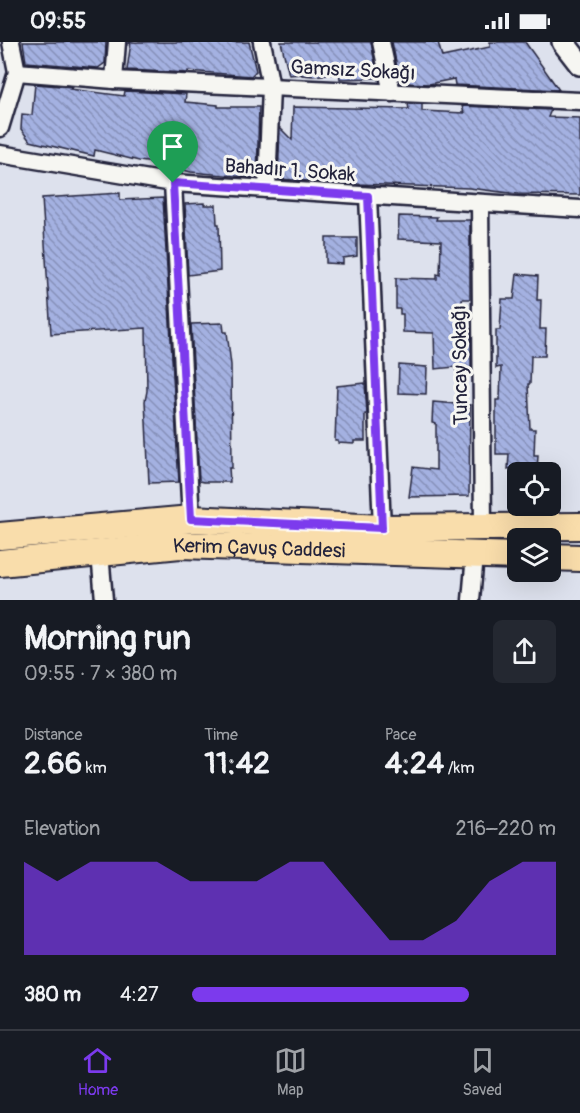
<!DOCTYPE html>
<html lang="en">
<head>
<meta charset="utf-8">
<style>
	:root { --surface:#171b24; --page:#242831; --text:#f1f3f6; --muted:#9ea1a6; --line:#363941; --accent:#7c3aed }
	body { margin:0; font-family:Pangolin,sans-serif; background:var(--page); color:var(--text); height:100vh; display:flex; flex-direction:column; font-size:22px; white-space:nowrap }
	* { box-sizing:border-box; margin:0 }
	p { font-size:20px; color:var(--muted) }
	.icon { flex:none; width:33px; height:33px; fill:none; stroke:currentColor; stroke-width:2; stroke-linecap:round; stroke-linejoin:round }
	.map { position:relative; height:558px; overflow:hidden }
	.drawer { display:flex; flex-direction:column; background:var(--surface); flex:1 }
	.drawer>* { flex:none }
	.fabs { position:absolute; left:507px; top:420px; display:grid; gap:12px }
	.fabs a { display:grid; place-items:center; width:54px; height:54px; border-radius:9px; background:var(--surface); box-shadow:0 6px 24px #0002; font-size:30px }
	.pin { position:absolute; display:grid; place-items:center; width:51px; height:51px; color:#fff; margin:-62px -26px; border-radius:50% 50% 50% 0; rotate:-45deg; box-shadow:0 0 6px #0007 }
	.pin .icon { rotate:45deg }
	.round { display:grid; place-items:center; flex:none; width:63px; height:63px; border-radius:9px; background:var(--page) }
	.head { display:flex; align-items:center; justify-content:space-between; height:102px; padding:0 24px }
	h1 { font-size:33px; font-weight:700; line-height:45px }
	.stats { display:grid; grid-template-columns:repeat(3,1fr); gap:9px; height:102px; padding:6px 24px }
	.stats div { display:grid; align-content:center }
	.stats b { font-size:30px; font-weight:700 }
	.stats small { font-size:16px; font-weight:400 }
	.stats p { font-size:16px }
	.chart { height:168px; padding:12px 24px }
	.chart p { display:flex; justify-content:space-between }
	.chart svg { width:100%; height:108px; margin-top:6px; fill:var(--accent); opacity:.7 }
	ul { padding:0 24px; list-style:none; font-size:20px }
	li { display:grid; grid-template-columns:96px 72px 1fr; align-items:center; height:45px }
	li i { height:15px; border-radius:8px; background:var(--accent) }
	.status { display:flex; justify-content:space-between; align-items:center; height:42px; padding:0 30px; background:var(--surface); direction:ltr }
	.status svg { height:16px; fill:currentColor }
	.tab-bar { display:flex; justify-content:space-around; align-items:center; height:84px; border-top:2px solid var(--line); background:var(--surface); font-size:16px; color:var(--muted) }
	.tab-bar a { display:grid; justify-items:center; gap:3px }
	.tab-bar .current { color:var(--accent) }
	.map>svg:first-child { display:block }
	.building { fill:url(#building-back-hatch); stroke:#22223b; stroke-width:1.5 }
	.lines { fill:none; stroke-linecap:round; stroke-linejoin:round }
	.minor-casing { stroke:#22223b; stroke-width:21 }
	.tertiary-casing { stroke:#22223b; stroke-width:26 }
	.primary-casing { stroke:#22223b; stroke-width:30 }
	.minor { stroke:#f6f6f2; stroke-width:16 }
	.tertiary { stroke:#f6f6f2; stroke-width:21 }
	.primary { stroke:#f9ddab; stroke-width:26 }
	.route-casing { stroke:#fff; stroke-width:12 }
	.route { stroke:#7c3aed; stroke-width:8 }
	.labels { text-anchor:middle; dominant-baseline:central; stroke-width:6; stroke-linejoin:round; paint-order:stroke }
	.street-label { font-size:20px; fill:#22223b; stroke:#f6f6f2 }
</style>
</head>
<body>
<div class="status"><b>09:55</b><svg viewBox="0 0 49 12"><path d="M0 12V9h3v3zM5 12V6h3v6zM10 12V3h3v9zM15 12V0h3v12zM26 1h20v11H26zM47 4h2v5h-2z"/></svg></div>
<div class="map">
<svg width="580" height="558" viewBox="0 0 580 558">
	<defs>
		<pattern id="building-back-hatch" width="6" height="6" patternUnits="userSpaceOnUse" patternTransform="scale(1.5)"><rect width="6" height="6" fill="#a4b1e1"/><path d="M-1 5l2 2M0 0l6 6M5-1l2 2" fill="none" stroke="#8590b8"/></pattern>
	</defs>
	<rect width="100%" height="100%" fill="#dde1ed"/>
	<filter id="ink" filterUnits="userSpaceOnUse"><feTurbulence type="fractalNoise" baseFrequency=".0167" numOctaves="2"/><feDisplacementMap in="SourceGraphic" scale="12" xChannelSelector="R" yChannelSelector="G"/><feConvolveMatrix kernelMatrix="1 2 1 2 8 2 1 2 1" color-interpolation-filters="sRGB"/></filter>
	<g filter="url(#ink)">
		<g class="building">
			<path d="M23,0H106L105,21L98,26L26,20Z"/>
			<path d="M127,0H249L256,29L251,34L188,29V31L127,28L131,0L127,3Z"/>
			<path d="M281,0H371L378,36L340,37L339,31L313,34L302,33V32L289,33Z"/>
			<path d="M392,0H438L442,15L490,5V0H525L559,48L455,43L454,37L429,42L403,41L402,35H399Z"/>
			<path d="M35,42L73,45L70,47L124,54L125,49L186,52L185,60L218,63V65H259L257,136L191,130L183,128V125L139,119L95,108L94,114L30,99L21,87L22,72L32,73Z"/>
			<path d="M408,62H422V69L464,71L462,64L551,68L548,75L580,76V153L518,152L469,146L356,142L278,137L280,86L292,98L293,65L409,67Z"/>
			<path d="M120,151V158L163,156L179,440L149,441L145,359L147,349L146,286L51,292L42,156Z"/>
			<path d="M204,161V163H216L217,182H219L220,229L188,233L185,162Z"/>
			<path d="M399,174L437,175L436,178H470V257H462L465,287H471V328L456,329L455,325L435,327L434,291L403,290V272H400V267H396V236L437,237V232L440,233L441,199L398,197Z"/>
			<path d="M326,196H357V214L343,216V222L326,221Z"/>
			<path d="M517,232L538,234L537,258H541L540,287H546L545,314H531L530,342H528L530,387H535L534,413H538L537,430H511V426L508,427L509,412H496V358H500L501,325L496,326V288H500L502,257H514Z"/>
			<path d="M223,281L224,290H227L231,323L232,426H229L230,440H204L199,439L191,282Z"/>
			<path d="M399,323L427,325L426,352L398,351Z"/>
			<path d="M365,341L367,372H365V399H354V402L338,401V399H335L337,344Z"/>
			<path d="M433,360L470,363L469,454L409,455L413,425L436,428V382L432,381Z"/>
		</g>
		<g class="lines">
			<defs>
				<g id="minor">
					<path d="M262,0L271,45L267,147"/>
					<path d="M381,0L392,51"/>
					<path d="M17,30L114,38L580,59"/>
					<path d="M114,38L117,0"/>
					<path d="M0,86L17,30L11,0"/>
					<path d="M0,112L173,141L580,167"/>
					<path d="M173,141L191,477"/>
					<path d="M368,154L382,486"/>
					<path d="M480,161L483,484"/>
					<path d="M100,511L104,558"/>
					<path d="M471,558L475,513"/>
				</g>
				<path id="tertiary" d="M563,0L580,22"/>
				<g id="primary">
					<path d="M0,494L191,477L382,486L580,484"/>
					<path d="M550,515L580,516"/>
					<path id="s1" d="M0,521L180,503L518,514"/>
				</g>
			</defs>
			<use href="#minor" class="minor-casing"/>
			<use href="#tertiary" class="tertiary-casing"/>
			<use href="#primary" class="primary-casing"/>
			<use href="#minor" class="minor"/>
			<use href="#tertiary" class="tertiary"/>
			<use href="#primary" class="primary"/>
		</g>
	</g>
	<g class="lines" filter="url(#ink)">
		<defs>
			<path id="route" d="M173,141L368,154L382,486L191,477Z"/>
		</defs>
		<use href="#route" class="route-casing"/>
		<use href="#route" class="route"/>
	</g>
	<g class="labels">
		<g class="street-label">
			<text transform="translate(353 28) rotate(3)">Gamsız Sokağı</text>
			<text transform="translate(290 128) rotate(4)">Bahadır 1. Sokak</text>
			<text transform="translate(460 323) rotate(-91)">Tuncay Sokağı</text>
			<text stroke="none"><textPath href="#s1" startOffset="260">Kerim Çavuş Caddesi</textPath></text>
		</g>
	</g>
</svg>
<div class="fabs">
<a><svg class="icon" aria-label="locate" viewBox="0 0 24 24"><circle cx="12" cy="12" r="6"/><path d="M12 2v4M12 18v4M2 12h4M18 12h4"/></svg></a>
<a><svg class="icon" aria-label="layers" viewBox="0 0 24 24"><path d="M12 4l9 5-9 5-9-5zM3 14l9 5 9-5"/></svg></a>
</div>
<div class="pin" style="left:173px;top:141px;background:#1e9e55"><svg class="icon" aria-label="arrive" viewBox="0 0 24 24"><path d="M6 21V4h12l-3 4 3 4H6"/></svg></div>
</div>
<section class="drawer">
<div class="head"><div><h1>Morning run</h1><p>09:55 · 7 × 380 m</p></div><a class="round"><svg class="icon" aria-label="share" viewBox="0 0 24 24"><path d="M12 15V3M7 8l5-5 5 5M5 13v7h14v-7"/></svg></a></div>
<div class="stats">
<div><p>Distance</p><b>2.66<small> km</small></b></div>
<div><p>Time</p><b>11:42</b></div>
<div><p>Pace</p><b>4:24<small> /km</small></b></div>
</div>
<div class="chart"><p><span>Elevation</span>216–220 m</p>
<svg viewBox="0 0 160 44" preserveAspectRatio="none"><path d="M0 44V6L10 14L20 6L30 6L40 6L50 14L60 14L70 14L80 6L90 6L100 22L110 38L120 38L130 30L140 14L150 6L160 6V44z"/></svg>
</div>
<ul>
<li><b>380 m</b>4:27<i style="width:76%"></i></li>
</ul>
</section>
<nav class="tab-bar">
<a class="current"><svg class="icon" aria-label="home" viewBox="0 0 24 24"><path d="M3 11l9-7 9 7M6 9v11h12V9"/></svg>Home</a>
<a><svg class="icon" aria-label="map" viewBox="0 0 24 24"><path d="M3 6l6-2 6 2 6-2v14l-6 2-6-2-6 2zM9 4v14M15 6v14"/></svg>Map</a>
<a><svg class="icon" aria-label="saved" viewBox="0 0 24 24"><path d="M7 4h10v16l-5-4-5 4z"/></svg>Saved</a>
</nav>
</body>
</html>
